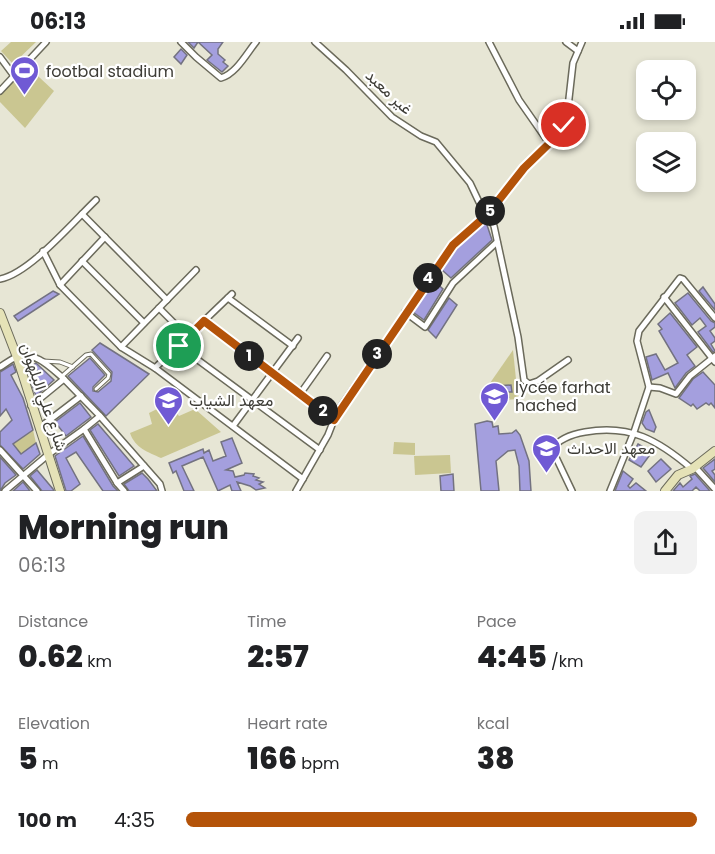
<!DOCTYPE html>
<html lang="en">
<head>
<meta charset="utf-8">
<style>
	:root { --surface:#fff; --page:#f2f2f2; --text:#202124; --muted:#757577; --accent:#b45309 }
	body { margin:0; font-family:Poppins,Vazirmatn,sans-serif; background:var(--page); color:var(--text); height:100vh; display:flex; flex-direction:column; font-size:22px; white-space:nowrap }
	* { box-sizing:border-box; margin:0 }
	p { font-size:20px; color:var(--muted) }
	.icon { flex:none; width:33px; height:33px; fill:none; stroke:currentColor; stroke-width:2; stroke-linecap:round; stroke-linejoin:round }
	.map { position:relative; height:449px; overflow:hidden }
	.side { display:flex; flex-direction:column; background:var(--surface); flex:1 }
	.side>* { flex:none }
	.buttons { position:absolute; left:636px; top:18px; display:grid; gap:12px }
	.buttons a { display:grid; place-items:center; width:60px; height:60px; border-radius:12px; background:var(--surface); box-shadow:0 3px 9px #0003; font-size:30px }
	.pin { position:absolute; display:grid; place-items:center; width:51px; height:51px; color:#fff; margin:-26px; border:3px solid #fff; border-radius:50%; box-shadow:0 2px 6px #0007 }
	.km { position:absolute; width:30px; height:30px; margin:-15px; border-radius:50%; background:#222; color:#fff; font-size:16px; line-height:30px; text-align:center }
	.round { display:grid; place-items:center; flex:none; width:63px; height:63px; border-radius:12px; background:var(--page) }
	.head { display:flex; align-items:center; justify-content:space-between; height:102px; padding:0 18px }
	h1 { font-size:33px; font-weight:800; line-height:45px }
	.figures { display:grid; grid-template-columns:repeat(3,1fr); gap:9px; height:102px; padding:6px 18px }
	.figures div { display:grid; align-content:center }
	.figures b { font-size:30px; font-weight:800 }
	.figures small { font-size:16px; font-weight:400 }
	.figures p { font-size:16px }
	ul { padding:0 18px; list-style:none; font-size:20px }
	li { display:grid; grid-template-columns:96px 72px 1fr; align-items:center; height:45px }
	li i { height:15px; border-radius:8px; background:var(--accent) }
	.status { display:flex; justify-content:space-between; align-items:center; height:42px; padding:0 30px; background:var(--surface); direction:ltr }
	.status svg { height:16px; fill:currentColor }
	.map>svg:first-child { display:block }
	.green { fill:#cac691 }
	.building { fill:#a49fde; stroke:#737281; stroke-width:1.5 }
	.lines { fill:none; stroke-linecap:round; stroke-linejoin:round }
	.lane-casing { stroke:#6b6a5b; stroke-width:5 }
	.street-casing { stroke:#6b6a5b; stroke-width:8 }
	.secondary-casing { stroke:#6b6a5b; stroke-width:10 }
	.lane { stroke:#fff; stroke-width:3 }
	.street { stroke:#fff; stroke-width:5 }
	.secondary { stroke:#e5e2b7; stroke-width:8 }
	.route-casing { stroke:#fff; stroke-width:12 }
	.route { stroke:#b45309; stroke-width:8 }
	.labels { text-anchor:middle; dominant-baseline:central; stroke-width:4.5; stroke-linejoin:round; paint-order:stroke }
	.poi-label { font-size:16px; fill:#3d3c36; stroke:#fff; text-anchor:start }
	.street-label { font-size:16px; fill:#3d3c36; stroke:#fff }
</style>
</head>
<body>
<div class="status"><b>06:13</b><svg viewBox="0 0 49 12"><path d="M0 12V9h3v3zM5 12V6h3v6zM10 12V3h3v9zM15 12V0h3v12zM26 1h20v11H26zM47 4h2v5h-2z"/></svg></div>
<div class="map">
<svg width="715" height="449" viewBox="0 0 715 449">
	<rect width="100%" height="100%" fill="#e7e6d5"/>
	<g class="green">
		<path d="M11,0H36L13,22L1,9Z"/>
		<path d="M25,22L54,49L25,86L0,60V51Z"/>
		<path d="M513,308L518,357L489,359L481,354Z"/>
		<path d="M169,361L179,374L195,367L221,390L161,416C148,410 135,406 130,391L152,382L149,371Z"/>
		<path d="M33,388L36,401L21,412L13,402Z"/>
		<path d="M394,400L415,401V413L393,412Z"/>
		<path d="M450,413L451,431L415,433L414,414Z"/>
	</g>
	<g class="building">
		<path d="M188,0H223L218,7V12L225,18L223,20L228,24L222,30L207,18L212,13L198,0L194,6Z"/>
		<path d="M181,7L187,13L181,22L174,15Z"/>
		<path d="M486,180L492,198L451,236L442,228L457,206Z"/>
		<path d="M434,239L443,247L424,278L413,270Z"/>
		<path d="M703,245L715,262V268L699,249Z"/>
		<path d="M53,249L59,252L18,279L14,274Z"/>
		<path d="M688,251L711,279L715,281V285L710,289L715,296V299L711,302L715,309L713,310L698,290L706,284L700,276L692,283L675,261Z"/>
		<path d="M449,256L457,263L436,296L428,288Z"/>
		<path d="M670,271L697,305L687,313L695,324L686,331L675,346L668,331L652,338L646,315L656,312L665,328L678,321L659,289L662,287L658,282Z"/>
		<path d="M100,301L149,332L106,374L68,334L90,316L105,333L93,345V349L98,350L111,339L112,330L92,308Z"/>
		<path d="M36,321L54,338L36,354L30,337L39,330L32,324Z"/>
		<path d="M13,322L16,330L11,333L23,356L33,388L13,402L21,412L36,401L40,412L23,427L0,403V390L12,378L6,367L0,374V330Z"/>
		<path d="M703,330L715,343V366L711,361L709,363L706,361L697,367L693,362L691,364L679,356L693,337Z"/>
		<path d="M511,343L512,350H508L509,355L496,353L495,344Z"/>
		<path d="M80,361L91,375L66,394L55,380Z"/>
		<path d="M649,368L656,385L654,390L646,387L642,381L646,370Z"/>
		<path d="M487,379L492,380L493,385L498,384L499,392L512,391L516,388L520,393L529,419L531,449H520L519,424L515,408L508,409L496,419L499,449H481L475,382Z"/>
		<path d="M98,382L134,424L119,434L90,388Z"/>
		<path d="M83,394L113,444L118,449H103L76,410L66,416L80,442L71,449H66L55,414Z"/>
		<path d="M232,396L242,421L226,428L233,429L235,435L244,433L245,431L254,432L253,434L259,436L256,438L263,440L259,442L265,446L256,448L250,444L237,440L241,449H232L230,443L218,449L203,415L182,424L194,449H184L176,429L173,431L169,421L203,407L204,411L209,408L213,419L226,414L221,400Z"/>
		<path d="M638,402L652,410L641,425L629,418Z"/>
		<path d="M0,415L16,433L5,441L0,449Z"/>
		<path d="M661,417L671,427L656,440L648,429Z"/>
		<path d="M715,417V427L712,429L715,433V440L703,426Z"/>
		<path d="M37,428L53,447L54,449H42L30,434Z"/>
		<path d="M623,429L633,437L628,444L630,446L636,441L646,449H615Z"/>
		<path d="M142,431L148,437L157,449H129L124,442Z"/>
		<path d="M453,432L454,449H441L440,434Z"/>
		<path d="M695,432L710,449H700L696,445L692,449H673L680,441L683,445L692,437L690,434Z"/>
		<path d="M23,440L30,449H13Z"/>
	</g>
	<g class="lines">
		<defs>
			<g id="lane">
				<path d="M43,319L60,320L73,325"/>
				<path d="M61,335L86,313L91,312L109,332L108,336L96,347"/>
			</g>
			<g id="street">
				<path d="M181,0L196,15L221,36C236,32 247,11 256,0"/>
				<path d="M315,0L346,28L392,75L421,94L436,100L470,141L479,160L494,184L518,295L524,338L529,342L538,339L568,318"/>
				<path d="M489,0L519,58L549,101"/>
				<path d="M566,0L578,9"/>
				<path d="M0,15L14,34"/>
				<path d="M0,49L46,0"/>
				<path d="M82,172L167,258"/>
				<path d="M43,209L60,243L121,305L155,326L303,437"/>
				<path d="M82,219L144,281"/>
				<path d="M0,237C29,232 73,180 96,158"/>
				<path d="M60,243L105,195"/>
				<path d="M664,255L715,320"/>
				<path d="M228,256L293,304"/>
				<path d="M159,266L188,295"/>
				<path d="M405,270L425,285L453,241L497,200"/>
				<path d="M204,279L334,378"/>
				<path d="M179,304L320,408"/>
				<path d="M121,305L196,228"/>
				<path d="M0,325C5,322 11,317 17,315C36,309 51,326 64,337"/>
				<path d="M155,326L232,252"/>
				<path d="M649,345L660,346L676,352L690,334L715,314"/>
				<path d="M300,352L327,314"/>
				<path d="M31,364L64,337L100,374L160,442L162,449"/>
				<path d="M100,374L84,387L117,441"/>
				<path d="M233,384L298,296"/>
				<path d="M39,386L81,354"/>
				<path d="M0,408L37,449"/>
				<path d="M694,424L715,447"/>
				<path d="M5,449L49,412L84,387"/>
				<path d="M124,449L117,441L144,424"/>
				<path d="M296,449L328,393L337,370L453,203L487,173L524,126L561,91L567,74L573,21L582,0"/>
				<path d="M572,449L552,407C559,397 573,392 585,390C630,382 658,398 692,427"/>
				<path d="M610,449L634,390L649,345L637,299L639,289L680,236L683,237L715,276"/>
			</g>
			<g id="secondary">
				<path d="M0,271L17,315L60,449"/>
				<path d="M665,449L678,433L692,427L715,409"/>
			</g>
		</defs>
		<use href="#lane" class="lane-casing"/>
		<use href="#street" class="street-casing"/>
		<use href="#secondary" class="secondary-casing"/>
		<use href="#lane" class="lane"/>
		<use href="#street" class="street"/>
		<use href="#secondary" class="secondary"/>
	</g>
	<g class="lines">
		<defs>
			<path id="route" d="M179,304L204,279L334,378L453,203L487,173L524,126L561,90L564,83"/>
		</defs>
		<use href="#route" class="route-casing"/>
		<use href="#route" class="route"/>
	</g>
	<defs>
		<symbol id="stadium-pin" viewBox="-11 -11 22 30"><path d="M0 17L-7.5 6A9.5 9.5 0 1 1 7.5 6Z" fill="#705ad4" stroke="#fff"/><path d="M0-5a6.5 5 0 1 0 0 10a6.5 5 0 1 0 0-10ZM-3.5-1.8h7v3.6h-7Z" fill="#fff"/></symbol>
		<symbol id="university-pin" viewBox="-11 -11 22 30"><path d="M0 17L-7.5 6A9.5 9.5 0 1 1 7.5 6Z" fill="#705ad4" stroke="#fff"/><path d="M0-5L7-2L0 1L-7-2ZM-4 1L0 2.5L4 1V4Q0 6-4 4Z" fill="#fff"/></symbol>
		<symbol id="school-pin" viewBox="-11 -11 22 30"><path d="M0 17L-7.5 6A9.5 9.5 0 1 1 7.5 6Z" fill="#705ad4" stroke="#fff"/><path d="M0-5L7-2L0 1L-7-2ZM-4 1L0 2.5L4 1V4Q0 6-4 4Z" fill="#fff"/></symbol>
	</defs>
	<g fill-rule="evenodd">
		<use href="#stadium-pin" x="8" y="12" width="33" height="45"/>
		<use href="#university-pin" x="478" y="338" width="33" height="45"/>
		<use href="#school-pin" x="152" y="342" width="33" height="45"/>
		<use href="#university-pin" x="530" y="390" width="33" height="45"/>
	</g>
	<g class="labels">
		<g class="poi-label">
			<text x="46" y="29">footbal stadium</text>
			<text x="515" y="345">lycée farhat<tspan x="515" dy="18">hached</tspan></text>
			<text x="189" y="358">معهد الشياب</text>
			<text x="567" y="406">معهد الاحداث</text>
		</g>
		<g class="street-label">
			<text transform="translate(389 50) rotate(43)">غير معبد</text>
			<text transform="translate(44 355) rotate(71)">شارع علي البلهوان</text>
		</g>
	</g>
</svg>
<div class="buttons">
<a><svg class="icon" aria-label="locate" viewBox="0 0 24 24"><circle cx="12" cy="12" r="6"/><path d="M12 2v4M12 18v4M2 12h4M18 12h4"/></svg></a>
<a><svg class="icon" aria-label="layers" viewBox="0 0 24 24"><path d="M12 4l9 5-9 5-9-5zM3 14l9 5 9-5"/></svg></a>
</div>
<div class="pin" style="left:179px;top:304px;background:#1e9e55"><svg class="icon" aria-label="arrive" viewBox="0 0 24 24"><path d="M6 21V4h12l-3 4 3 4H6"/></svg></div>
<div class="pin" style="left:564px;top:83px;background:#d93025"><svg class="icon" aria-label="check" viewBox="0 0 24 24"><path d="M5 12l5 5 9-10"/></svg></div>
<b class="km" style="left:249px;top:314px">1</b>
<b class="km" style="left:323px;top:369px">2</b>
<b class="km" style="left:377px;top:312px">3</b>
<b class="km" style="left:428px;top:236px">4</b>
<b class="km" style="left:490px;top:169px">5</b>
</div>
<section class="side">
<div class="head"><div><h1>Morning run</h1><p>06:13</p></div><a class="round"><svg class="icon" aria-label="share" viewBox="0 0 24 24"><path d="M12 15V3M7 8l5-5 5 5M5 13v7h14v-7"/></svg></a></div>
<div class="figures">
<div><p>Distance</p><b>0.62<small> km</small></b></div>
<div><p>Time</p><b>2:57</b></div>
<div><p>Pace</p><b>4:45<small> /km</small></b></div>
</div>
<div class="figures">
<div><p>Elevation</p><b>5<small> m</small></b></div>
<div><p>Heart rate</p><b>166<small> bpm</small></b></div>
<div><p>kcal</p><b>38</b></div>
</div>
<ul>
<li><b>100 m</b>4:35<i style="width:100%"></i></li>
</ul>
</section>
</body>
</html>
